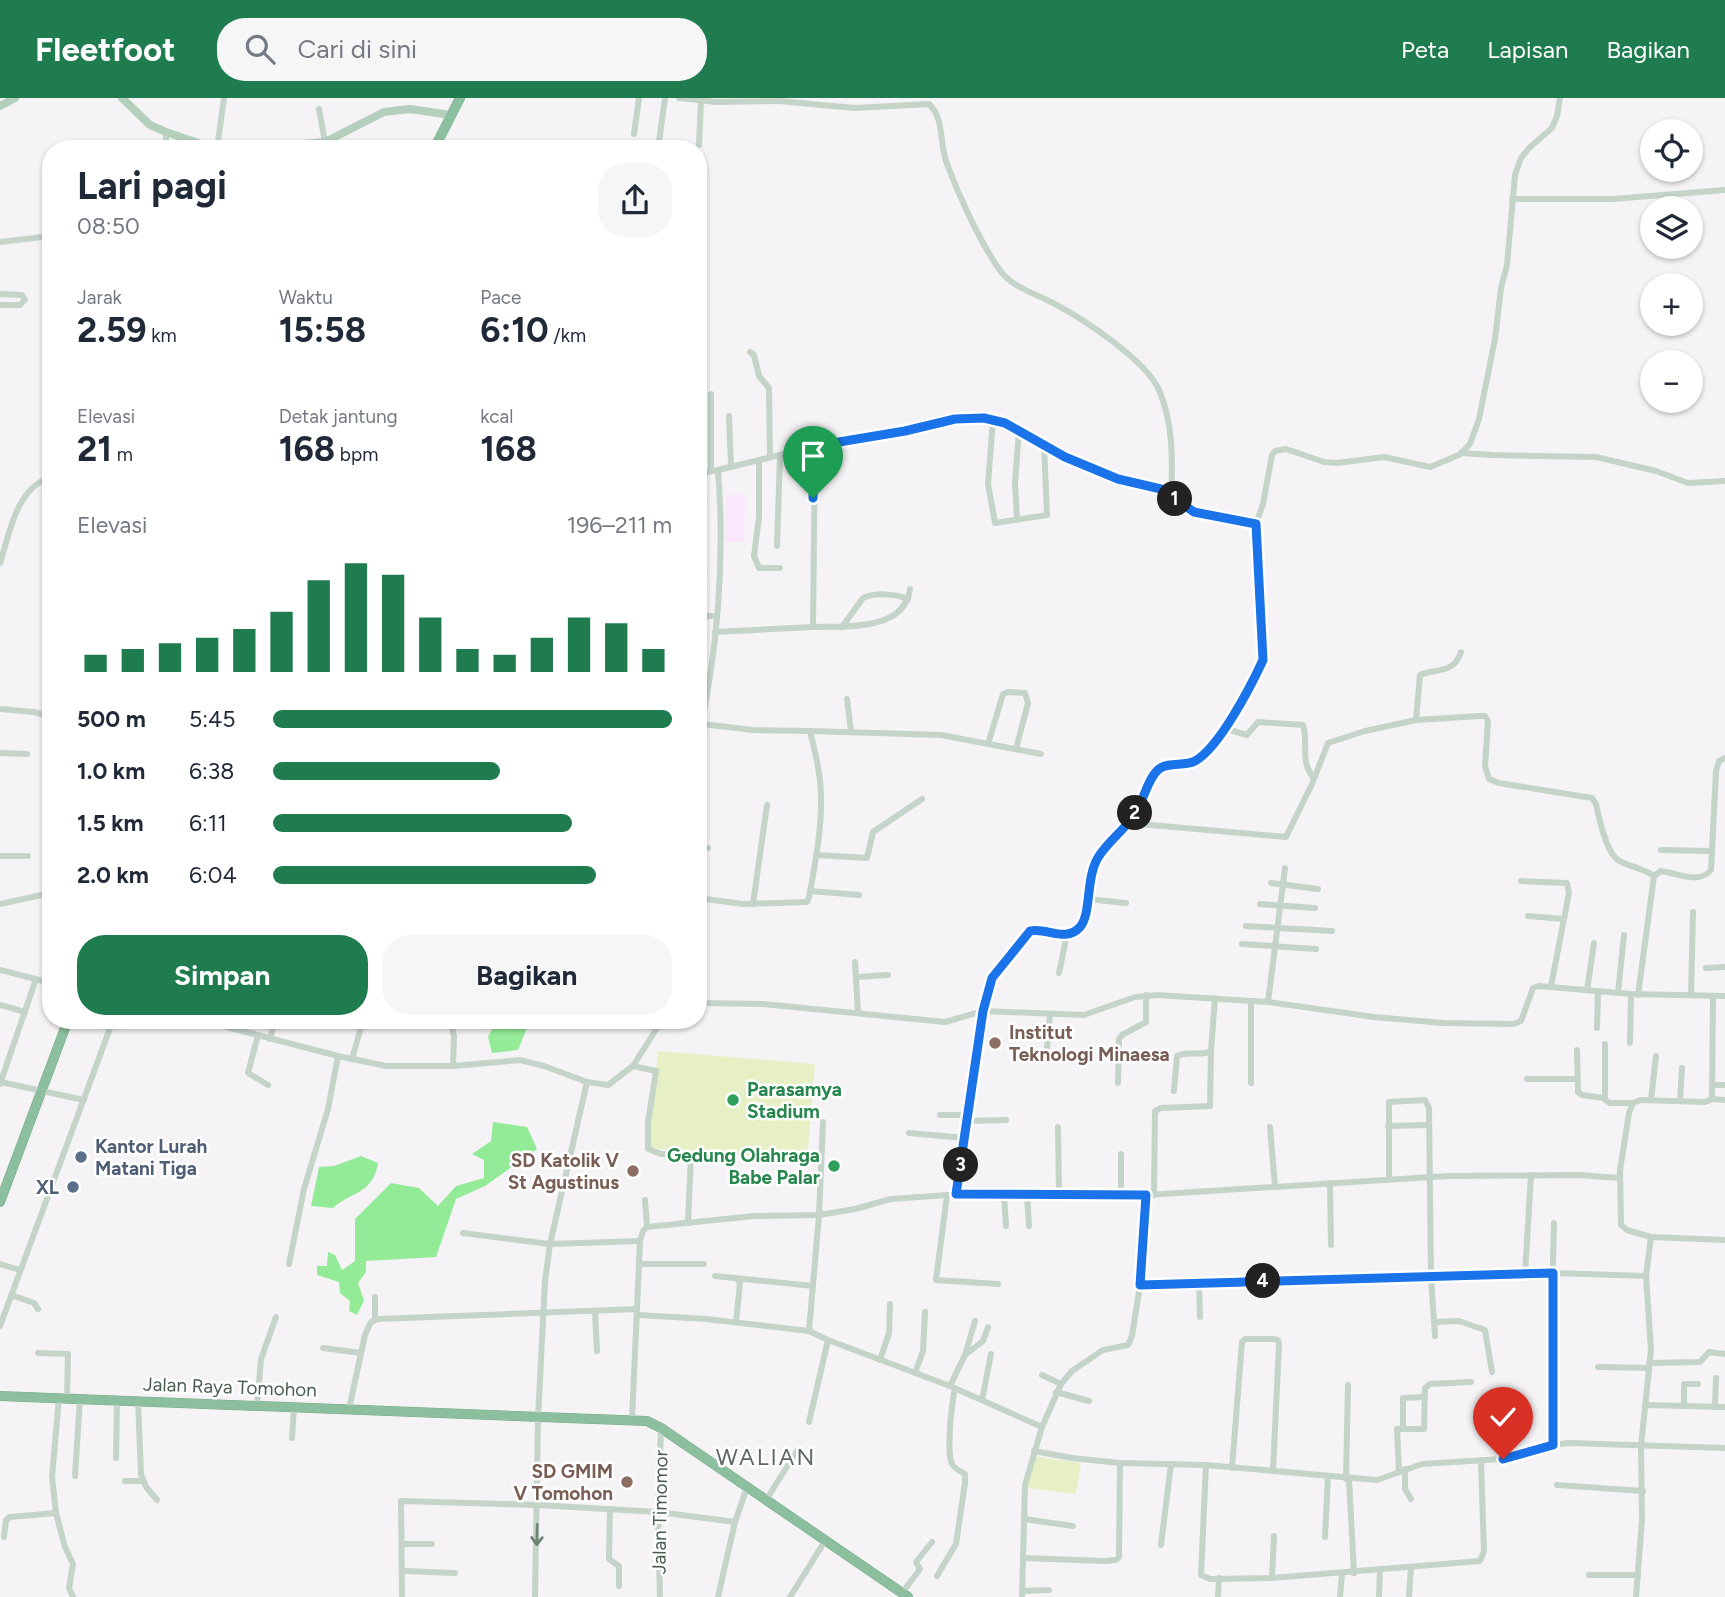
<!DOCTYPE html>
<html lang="id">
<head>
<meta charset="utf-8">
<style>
	:root { --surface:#fff; --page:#f6f6f7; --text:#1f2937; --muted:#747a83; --accent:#1f7c4f }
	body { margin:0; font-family:Figtree,sans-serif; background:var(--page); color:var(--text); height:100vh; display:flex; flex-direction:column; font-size:26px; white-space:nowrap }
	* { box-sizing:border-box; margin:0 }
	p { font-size:23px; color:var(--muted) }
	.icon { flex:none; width:38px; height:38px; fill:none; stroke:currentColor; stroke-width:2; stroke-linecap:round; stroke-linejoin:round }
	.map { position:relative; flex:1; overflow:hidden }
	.panel { position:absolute; left:42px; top:42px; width:665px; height:889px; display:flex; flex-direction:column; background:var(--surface); border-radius:28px; box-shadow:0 2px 5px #0004 }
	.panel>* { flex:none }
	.buttons { position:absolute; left:1640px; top:21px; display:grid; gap:14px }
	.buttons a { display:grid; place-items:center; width:63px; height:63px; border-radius:50%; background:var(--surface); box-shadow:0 2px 5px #0004; font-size:35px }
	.pin { position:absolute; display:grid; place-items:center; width:60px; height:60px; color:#fff; margin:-72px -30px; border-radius:50% 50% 50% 0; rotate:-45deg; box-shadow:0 0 7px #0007 }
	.pin .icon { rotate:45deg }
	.km { position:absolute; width:35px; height:35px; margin:-18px; border-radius:50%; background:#222; color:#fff; font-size:19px; line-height:35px; text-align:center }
	.round { display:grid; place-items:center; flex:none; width:74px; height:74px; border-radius:28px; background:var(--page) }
	.overview { display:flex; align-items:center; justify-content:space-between; height:119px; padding:0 35px }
	h1 { font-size:38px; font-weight:700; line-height:52px }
	.stats { display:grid; grid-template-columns:repeat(3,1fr); gap:10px; height:119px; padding:7px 35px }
	.stats div { display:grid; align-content:center }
	.stats b { font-size:35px; font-weight:700 }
	.stats small { font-size:19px; font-weight:400 }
	.stats p { font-size:19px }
	.chart { height:196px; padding:14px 35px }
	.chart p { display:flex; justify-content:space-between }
	.chart svg { width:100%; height:126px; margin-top:7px; stroke:var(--accent); stroke-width:6 }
	.action { display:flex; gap:14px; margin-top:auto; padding:14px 35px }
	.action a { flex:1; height:80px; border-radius:28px; background:var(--accent); color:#fff; font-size:28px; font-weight:700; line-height:80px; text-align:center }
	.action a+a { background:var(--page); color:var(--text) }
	ul { padding:0 35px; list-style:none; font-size:23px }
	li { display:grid; grid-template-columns:112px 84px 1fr; align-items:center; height:52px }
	li i { height:18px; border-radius:9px; background:var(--accent) }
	header { display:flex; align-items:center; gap:42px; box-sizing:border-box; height:98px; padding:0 35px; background:var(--accent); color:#fff }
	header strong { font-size:33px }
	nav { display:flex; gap:38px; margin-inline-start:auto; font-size:24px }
	.search { width:490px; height:63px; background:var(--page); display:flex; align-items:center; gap:18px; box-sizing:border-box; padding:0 24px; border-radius:28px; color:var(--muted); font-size:26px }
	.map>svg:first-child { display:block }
	.medical { fill:#fae7fb }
	.green { fill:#e6f0c4 }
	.water { fill:#93eb97 }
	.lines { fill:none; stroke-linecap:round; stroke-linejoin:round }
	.highway-casing { stroke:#78ab8a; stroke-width:10 }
	.minor { stroke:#c4d4c9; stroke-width:6 }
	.major { stroke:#b4d0bd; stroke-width:8 }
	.highway { stroke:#8cbf9e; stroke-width:9 }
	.oneway { stroke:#6f8375 }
	.route-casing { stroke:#fff; stroke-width:14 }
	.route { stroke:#1a73e8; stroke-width:9 }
	.education-dot { fill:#8d6e63; stroke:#fff; stroke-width:2.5 }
	.leisure-dot { fill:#2e9e5b; stroke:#fff; stroke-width:2.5 }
	.service-dot { fill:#5c6f8a; stroke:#fff; stroke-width:2.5 }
	.labels { text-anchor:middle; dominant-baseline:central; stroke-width:5; stroke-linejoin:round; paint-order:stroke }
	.education-label { font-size:19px; font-weight:bold; fill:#785e54; stroke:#fff; text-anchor:end }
	.leisure-label { font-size:19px; font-weight:bold; fill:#27864d; stroke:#fff; text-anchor:start }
	.service-label { font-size:19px; font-weight:bold; fill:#4e5e75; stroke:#fff; text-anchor:start }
	.street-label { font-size:19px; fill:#4b6051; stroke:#fff }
	.quarter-label { font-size:23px; letter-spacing:2px; fill:#5f6863; stroke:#fff }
</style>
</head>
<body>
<header>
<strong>Fleetfoot</strong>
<div class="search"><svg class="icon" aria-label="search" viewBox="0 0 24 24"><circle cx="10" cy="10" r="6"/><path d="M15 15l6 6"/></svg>Cari di sini</div>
<nav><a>Peta</a><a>Lapisan</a><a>Bagikan</a></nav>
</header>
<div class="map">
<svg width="1725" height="1499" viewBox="0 0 1725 1499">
	<rect width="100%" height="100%" fill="#f5f3f5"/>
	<path class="medical" d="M726,397H745L744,444H725Z"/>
	<g class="green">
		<path d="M658,953L815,966L807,1063L649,1050Z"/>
		<path d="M1032,1358L1081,1365L1076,1396L1027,1390Z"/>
	</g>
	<g class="water">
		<path d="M497,922H530L518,952L492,955L488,939Z"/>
		<path d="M493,1024L527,1029L537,1051L485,1088L456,1101L436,1159L366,1163V1174L358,1185L364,1202L357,1217L349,1213L350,1203L340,1195L339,1184L317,1177V1168H327L328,1154L335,1157L342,1172L355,1163V1121L391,1085L419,1090L438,1108L456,1088L484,1080V1062L472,1056L491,1043Z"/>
		<path d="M361,1058L378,1065C373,1096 352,1093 333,1110L311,1108L319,1069L334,1068Z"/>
	</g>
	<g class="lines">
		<defs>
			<g id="highway">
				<path d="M434,51L460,0"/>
				<path d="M0,1104L68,922"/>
				<path d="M0,1298L647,1323L661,1330L908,1499"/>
			</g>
		</defs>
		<use href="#highway" class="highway-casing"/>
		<g class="minor">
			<path d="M679,0L716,4L779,3L780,0"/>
			<path d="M779,3L855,10L929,6C945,21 939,46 947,66C959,98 979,142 999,171C1011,189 1034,195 1053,205C1082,220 1146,262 1159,292C1173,324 1173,363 1171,397"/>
			<path d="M319,11L325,44"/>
			<path d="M166,34V51"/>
			<path d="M634,36L639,0"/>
			<path d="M699,47L701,2"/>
			<path d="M217,51L224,0"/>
			<path d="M658,51L665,0"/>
			<path d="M1512,101H1613L1725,92"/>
			<path d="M0,144L51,138"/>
			<path d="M0,196L22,197L25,202L20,207H0"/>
			<path d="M750,254L754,257L759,278L769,290L770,359"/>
			<path d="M711,296V373"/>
			<path d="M729,318L731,368"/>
			<path d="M993,322L988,386L995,425L1047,417L1044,346"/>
			<path d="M700,332L701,375"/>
			<path d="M1462,355L1491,357L1596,359L1656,373L1688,385L1725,383"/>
			<path d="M759,363V419L754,458L759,470H780"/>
			<path d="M718,372L821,347L905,333L955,321L984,320L1005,325L1064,359L1118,381L1162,391L1194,414L1256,426"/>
			<path d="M698,376L718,372C725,458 718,556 698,640"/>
			<path d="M1017,422L1015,385L1019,331"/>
			<path d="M777,448L780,357"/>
			<path d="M0,465C10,434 16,390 51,379"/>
			<path d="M698,518H716"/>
			<path d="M813,529C845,528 904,534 910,491"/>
			<path d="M842,529L863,500C876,494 895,496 908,501"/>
			<path d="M715,534L813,529L815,348"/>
			<path d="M847,601L851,633"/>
			<path d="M0,611L34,614L51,619"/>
			<path d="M1416,622L1420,577C1437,570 1454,576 1461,554"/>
			<path d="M702,626L753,632L810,633"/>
			<path d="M1223,630L1247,637L1258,624L1303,627C1309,645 1299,664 1314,680"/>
			<path d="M988,646L1003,596L1008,594L1025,595L1028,605L1016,651"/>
			<path d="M0,655L27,656"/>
			<path d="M1128,725L1286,739L1312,686L1328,645L1365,633L1416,622L1480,618H1485L1488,623L1485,668L1489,681L1499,685L1592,700L1596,706C1599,720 1606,754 1618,762C1629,769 1643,770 1654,778"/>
			<path d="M698,750H708"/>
			<path d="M1661,752L1712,753"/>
			<path d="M816,757L867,760L873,734L922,701"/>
			<path d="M0,758H28"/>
			<path d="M1521,783L1567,785L1569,795L1564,821"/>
			<path d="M1271,785L1318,791"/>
			<path d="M810,793L859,797"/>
			<path d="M698,800L743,806L807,804L809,799C816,762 824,720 820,682C818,666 814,649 810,633L941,637L1041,656"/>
			<path d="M1087,801L1126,805"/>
			<path d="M0,806L51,795"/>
			<path d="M753,806L767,707"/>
			<path d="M1260,806L1315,810"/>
			<path d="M1528,818L1564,821L1551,888"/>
			<path d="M1246,828L1332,833"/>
			<path d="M1242,846L1316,851"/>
			<path d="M855,864L858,915"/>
			<path d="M1706,870L1725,869"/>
			<path d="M0,872L51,885"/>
			<path d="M1059,875L1067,836"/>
			<path d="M856,879L888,877"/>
			<path d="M1587,892L1594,845"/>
			<path d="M1618,895L1624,837"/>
			<path d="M1691,896L1693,814"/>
			<path d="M1638,897L1654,778L1661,773C1677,775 1699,787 1711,772L1716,673L1719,663L1725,660"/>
			<path d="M1268,904L1285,770"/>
			<path d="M698,905L763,906L945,924L983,913L1084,917L1135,899L1157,897L1268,904L1374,919L1443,925L1514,926L1521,923L1533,890L1539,888L1631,896L1725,898"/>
			<path d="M0,907L25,914"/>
			<path d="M200,922L338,958L386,968H453L520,962L544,968L587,984L608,987L633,968L662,922"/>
			<path d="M450,922L454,938L453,968"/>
			<path d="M1597,930L1598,894"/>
			<path d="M258,937L248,975L268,987"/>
			<path d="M270,941L275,922"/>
			<path d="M1630,945L1631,896"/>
			<path d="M1605,946V1002L1610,1005H1633"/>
			<path d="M1577,952L1578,994L1582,997L1604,1000"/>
			<path d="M352,961L363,922"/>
			<path d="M1046,962L1050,916"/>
			<path d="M633,968L656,973L648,1024V1051L661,1056L691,1058L688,1125"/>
			<path d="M1527,981H1577"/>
			<path d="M0,984L84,1002"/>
			<path d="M1118,985L1119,941L1122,937L1146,924V897"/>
			<path d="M1251,985V903"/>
			<path d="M0,986L36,881"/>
			<path d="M1713,987H1725"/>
			<path d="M1174,993L1177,958C1187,952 1200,959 1211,953L1215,900"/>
			<path d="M1712,1001L1725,1002"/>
			<path d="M1651,1002L1656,958"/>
			<path d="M1680,1003L1682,970"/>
			<path d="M940,1017H968"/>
			<path d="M967,1023L1006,1022"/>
			<path d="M1388,1028L1429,1027"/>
			<path d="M1058,1029L1059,1097"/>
			<path d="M1270,1029L1275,1088"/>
			<path d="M909,1035L965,1040"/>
			<path d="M1389,1081V1004L1425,1002L1429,1010L1431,1179L1435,1238"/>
			<path d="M1330,1085L1331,1147"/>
			<path d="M956,1096L983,913L992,880L1029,833C1046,829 1066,845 1080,829C1092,815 1085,779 1099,758C1111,740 1130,728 1140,708C1145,697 1149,679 1159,671C1169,663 1184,669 1195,663C1219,649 1251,588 1263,562L1256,426L1263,406L1272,357L1275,353L1286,351L1324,364L1337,365L1384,359L1430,369L1459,357L1470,346L1479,321L1495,241L1501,190L1507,167L1515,77L1521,60L1529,50L1552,30L1557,18L1560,0"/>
			<path d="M947,1097L936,1182L998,1186"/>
			<path d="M1004,1097L1006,1128"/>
			<path d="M1027,1097L1029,1128"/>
			<path d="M1121,1097V1056"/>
			<path d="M1154,1097L1155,1013L1161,1010L1210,1008L1211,953"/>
			<path d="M645,1102L647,1129"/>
			<path d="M463,1135L550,1146L640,1143"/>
			<path d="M1651,1139L1725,1142"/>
			<path d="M0,1166L20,1172"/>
			<path d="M289,1166L304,1091L328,1011L338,958"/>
			<path d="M640,1166H704"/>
			<path d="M1525,1176L1531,1077"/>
			<path d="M715,1178L813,1188"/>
			<path d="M1199,1185L1200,1219"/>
			<path d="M1140,1187L1146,1097"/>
			<path d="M11,1197L34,1205L38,1211"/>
			<path d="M375,1199V1222"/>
			<path d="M595,1213L597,1253"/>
			<path d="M638,1217L706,1221L809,1233L828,1242L950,1288L1042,1329"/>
			<path d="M736,1224L740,1185L737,1181"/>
			<path d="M1434,1224L1459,1223L1485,1232L1492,1274"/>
			<path d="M0,1228L113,922"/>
			<path d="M809,1233L819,1117L823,1024"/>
			<path d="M323,1250L361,1255"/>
			<path d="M38,1255L68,1256L67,1300"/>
			<path d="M965,1257L975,1223"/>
			<path d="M880,1262L889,1235L890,1206"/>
			<path d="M1649,1265L1700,1264L1709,1254L1725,1256"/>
			<path d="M1598,1269L1649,1270"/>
			<path d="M915,1275L923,1253L925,1214"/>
			<path d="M1042,1277L1061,1286"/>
			<path d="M950,1288L965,1257L983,1243L988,1229"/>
			<path d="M1056,1294L1089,1303"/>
			<path d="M59,1299L52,1379L56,1415L65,1449L73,1466L69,1490L73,1499"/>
			<path d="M982,1302L991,1256"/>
			<path d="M138,1303L141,1376L146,1389L157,1402"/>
			<path d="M257,1307L261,1261L276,1219"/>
			<path d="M1645,1307L1725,1309"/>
			<path d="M1684,1308V1286H1698"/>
			<path d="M1715,1309L1716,1280"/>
			<path d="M349,1311L365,1237L371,1224L378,1221L637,1211"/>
			<path d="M632,1322L640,1143L643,1133L647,1129L754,1118L819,1117L855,1111L891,1101L947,1097H1146L1448,1078L1579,1077L1620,1080"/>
			<path d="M809,1324L828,1242"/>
			<path d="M1403,1331V1300L1424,1299"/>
			<path d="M292,1340L294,1309"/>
			<path d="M1553,1347L1551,1245L1554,1125"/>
			<path d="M1034,1353L1072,1360L1120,1365L1206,1367L1377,1382L1422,1366L1503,1361L1553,1347L1569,1345L1725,1350"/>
			<path d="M116,1360L117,1302"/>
			<path d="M1206,1367L1201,1477L1210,1481L1272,1480L1480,1463L1484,1453L1481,1362"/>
			<path d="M1232,1370L1242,1244L1245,1241H1273L1278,1242L1279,1246L1273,1373"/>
			<path d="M1405,1371V1391L1411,1401"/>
			<path d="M1399,1374L1397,1331H1424L1425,1290L1430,1286L1471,1284"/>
			<path d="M75,1378L80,1301"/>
			<path d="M1346,1381L1348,1287"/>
			<path d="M1349,1381L1354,1475"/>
			<path d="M125,1383H143"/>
			<path d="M1557,1387L1643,1393"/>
			<path d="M766,1402L797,1353"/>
			<path d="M610,1411L609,1461L619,1468V1488"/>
			<path d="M1024,1421L1073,1428"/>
			<path d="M4,1439L6,1422L10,1419L56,1415"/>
			<path d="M1325,1439L1328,1378"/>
			<path d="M403,1446H432"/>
			<path d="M1161,1447L1171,1366"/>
			<path d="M1023,1460L1105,1463L1116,1462L1119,1459L1120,1365"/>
			<path d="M403,1473L455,1475"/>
			<path d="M1589,1477H1638"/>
			<path d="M937,1478L956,1446L965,1385V1376C961,1373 954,1371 952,1366C946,1353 952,1305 955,1290"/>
			<path d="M1272,1480L1274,1438"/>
			<path d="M1023,1493L1049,1492"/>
			<path d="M902,1495L920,1471L916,1464L932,1444"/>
			<path d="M402,1499L401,1403L538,1407L658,1414L735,1424"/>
			<path d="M535,1499L538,1320L545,1183L550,1146L587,984"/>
			<path d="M660,1499L658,1414L661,1330"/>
			<path d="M718,1499L735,1424L747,1389"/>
			<path d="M790,1499L825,1443"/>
			<path d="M1022,1499L1025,1387L1042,1329L1061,1286L1072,1273L1103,1252L1128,1247L1132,1238L1140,1187L1553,1175L1646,1178"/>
			<path d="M1218,1499L1219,1480"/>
			<path d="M1340,1499L1342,1475"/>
			<path d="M1379,1499L1380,1472"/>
			<path d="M1409,1499L1411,1469"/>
			<path d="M1636,1499L1642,1422L1641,1348L1651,1252L1646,1178L1651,1139L1627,1132L1621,1127L1620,1072L1629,1015L1633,1005L1641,1002L1705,1004L1712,1001L1713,898"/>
		</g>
		<g class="major">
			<path d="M122,0L150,27L166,34L216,51"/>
			<path d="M0,8L15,0"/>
			<path d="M250,51L325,44L384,14L410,11L451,17"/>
		</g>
		<use href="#highway" class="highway"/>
	</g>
	<defs><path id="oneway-shaft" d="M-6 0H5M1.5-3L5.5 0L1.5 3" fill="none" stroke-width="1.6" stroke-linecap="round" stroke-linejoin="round" transform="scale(1.75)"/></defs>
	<use class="oneway" href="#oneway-shaft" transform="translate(537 1437) rotate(91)"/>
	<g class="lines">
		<defs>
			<path id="route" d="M813,400L815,348L905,333L955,321L984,320L1005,325L1065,359L1118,381L1161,391L1194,414L1256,426L1263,562C1251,588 1219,650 1195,663C1184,669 1169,663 1159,671C1149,679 1145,697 1139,708C1130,728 1111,740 1099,758C1085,779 1092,815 1080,829C1066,845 1046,829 1030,833L992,880L983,913L956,1096L1146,1097L1140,1187L1553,1175V1347L1503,1361"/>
		</defs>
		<use href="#route" class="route-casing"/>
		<use href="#route" class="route"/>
	</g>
	<g class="education-dot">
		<circle cx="995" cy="945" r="7"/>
		<circle cx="633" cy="1073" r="7"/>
		<circle cx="627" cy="1384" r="7"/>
	</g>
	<g class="leisure-dot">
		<circle cx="733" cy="1002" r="7"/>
		<circle cx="834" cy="1068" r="7"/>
	</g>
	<g class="service-dot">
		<circle cx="81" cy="1059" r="7"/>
		<circle cx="73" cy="1089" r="7"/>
	</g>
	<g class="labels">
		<g class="education-label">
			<text x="1009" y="934" text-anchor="start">Institut<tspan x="1009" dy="22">Teknologi Minaesa</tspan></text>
			<text x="619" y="1062">SD Katolik V<tspan x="619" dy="22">St Agustinus</tspan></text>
			<text x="613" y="1373">SD GMIM<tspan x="613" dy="22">V Tomohon</tspan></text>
		</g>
		<g class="leisure-label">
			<text x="747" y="991">Parasamya<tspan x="747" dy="22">Stadium</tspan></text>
			<text x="820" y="1057" text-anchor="end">Gedung Olahraga<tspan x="820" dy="22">Babe Palar</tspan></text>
		</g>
		<g class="service-label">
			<text x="95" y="1048">Kantor Lurah<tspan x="95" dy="22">Matani Tiga</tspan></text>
			<text x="59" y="1089" text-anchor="end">XL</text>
		</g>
		<g class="street-label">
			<text transform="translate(230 1289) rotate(2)">Jalan Raya Tomohon</text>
			<text transform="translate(660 1414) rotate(-89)">Jalan Timomor</text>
		</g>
		<g class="quarter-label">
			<text x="766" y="1359">WALIAN</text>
		</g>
	</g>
</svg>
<div class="buttons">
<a><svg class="icon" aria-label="locate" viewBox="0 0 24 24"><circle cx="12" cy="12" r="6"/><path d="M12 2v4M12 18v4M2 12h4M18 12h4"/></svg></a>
<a><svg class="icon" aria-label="layers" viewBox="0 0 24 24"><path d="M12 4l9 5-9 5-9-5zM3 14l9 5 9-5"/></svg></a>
<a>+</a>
<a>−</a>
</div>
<div class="pin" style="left:813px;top:400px;background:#1e9e55"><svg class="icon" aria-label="arrive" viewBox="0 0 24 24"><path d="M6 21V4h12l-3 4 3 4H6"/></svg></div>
<div class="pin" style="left:1503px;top:1361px;background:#d93025"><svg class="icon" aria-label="check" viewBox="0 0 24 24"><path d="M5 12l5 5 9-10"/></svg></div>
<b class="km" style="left:1175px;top:401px">1</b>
<b class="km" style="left:1135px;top:715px">2</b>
<b class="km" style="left:961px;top:1067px">3</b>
<b class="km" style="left:1263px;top:1183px">4</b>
<section class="panel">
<div class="overview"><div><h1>Lari pagi</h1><p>08:50</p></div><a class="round"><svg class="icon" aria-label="share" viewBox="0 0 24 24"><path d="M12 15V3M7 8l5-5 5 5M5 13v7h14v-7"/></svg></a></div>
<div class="stats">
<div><p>Jarak</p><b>2.59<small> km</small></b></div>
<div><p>Waktu</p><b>15:58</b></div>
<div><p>Pace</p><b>6:10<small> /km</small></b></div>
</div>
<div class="stats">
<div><p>Elevasi</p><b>21<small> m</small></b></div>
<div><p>Detak jantung</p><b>168<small> bpm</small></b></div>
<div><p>kcal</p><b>168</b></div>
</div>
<div class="chart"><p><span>Elevasi</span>196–211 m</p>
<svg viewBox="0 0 160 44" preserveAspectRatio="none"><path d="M5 44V38M15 44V36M25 44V34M35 44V32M45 44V29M55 44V23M65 44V12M75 44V6M85 44V10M95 44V25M105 44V36M115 44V38M125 44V32M135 44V25M145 44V27M155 44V36"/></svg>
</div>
<ul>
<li><b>500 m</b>5:45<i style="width:100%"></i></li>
<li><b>1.0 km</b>6:38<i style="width:57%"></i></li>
<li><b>1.5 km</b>6:11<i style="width:75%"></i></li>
<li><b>2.0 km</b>6:04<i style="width:81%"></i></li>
</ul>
<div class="action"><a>Simpan</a><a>Bagikan</a></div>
</section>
</div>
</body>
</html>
